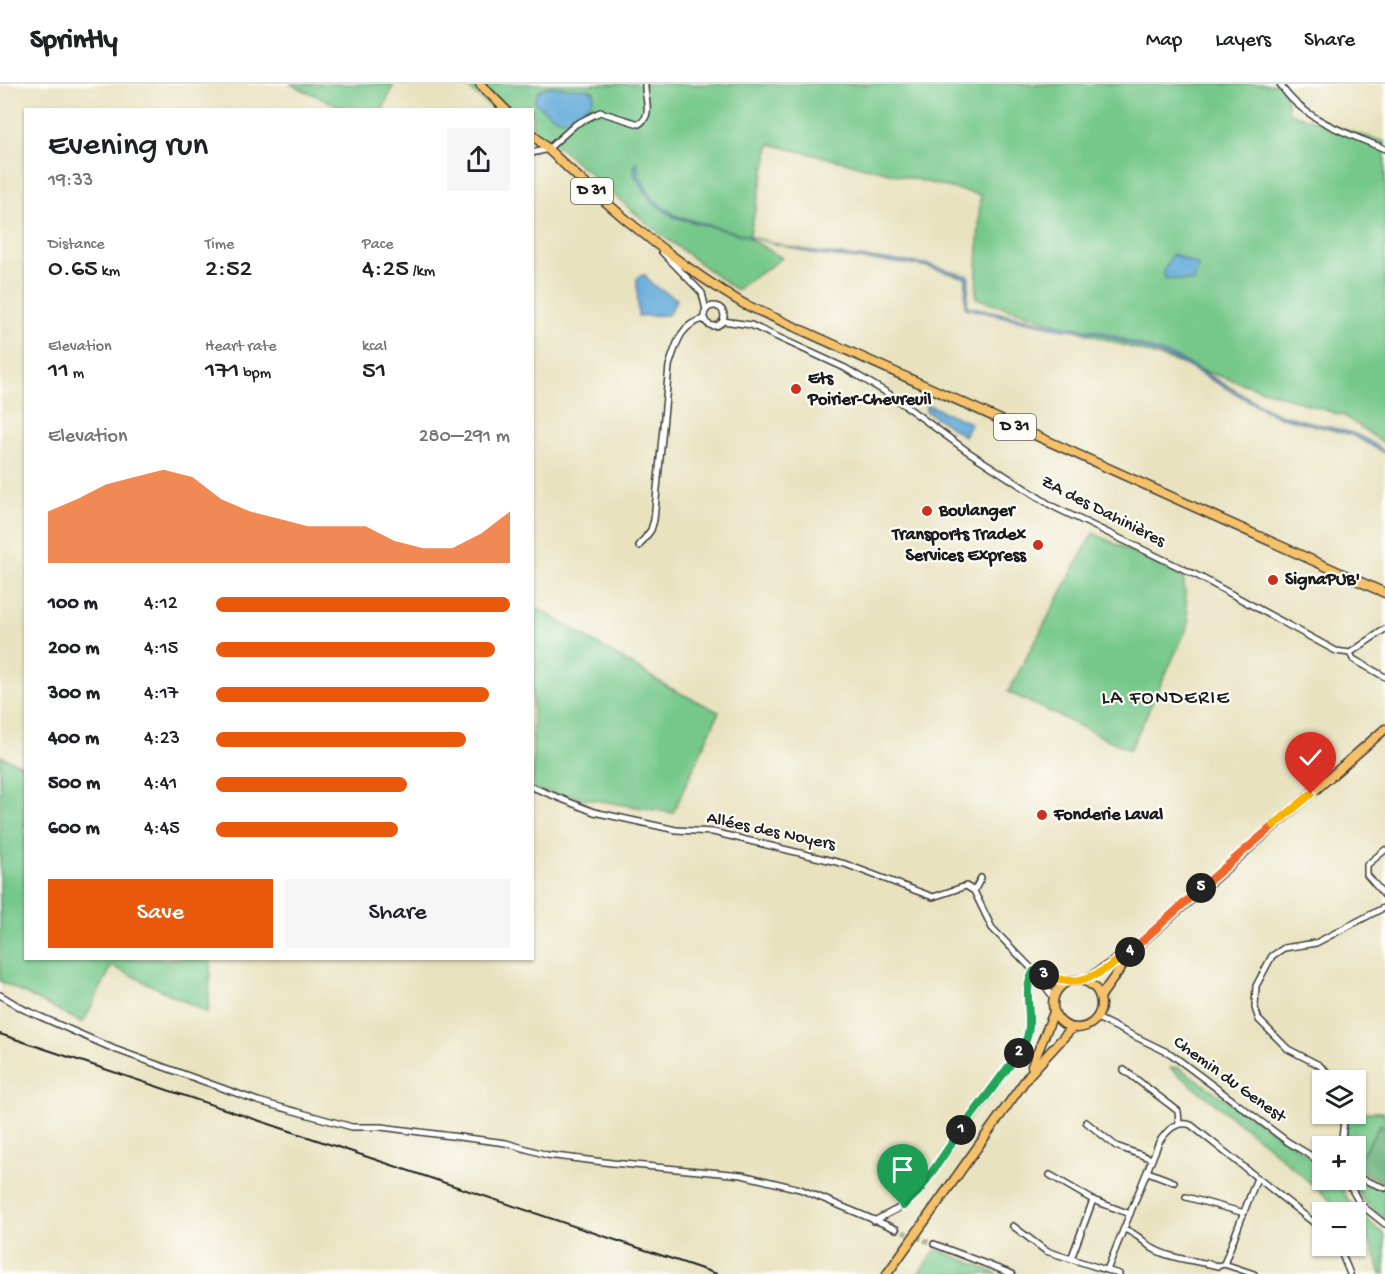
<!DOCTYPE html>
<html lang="en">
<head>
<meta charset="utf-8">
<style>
	:root { --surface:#fff; --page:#f6f6f6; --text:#202124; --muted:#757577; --line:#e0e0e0; --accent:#ea580c }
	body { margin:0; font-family:"Gochi Hand",sans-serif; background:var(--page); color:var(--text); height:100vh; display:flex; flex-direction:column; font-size:22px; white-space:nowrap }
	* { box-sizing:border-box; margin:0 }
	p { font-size:20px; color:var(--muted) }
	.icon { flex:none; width:33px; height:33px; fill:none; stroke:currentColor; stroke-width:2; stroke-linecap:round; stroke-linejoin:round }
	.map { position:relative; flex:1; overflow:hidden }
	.drawer { position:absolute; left:24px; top:24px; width:510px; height:852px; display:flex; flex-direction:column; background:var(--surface); border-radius:0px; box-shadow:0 2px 4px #0004 }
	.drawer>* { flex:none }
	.tools { position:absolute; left:1312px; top:986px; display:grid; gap:12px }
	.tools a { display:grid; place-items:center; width:54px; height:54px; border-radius:0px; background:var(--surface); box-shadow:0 2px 4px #0004; font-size:30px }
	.pin { position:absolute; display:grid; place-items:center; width:51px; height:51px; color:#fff; margin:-62px -26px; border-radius:50% 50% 50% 0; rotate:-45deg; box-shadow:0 0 6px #0007 }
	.pin .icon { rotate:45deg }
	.km { position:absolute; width:30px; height:30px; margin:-15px; border-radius:50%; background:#222; color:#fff; font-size:16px; line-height:30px; text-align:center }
	.round { display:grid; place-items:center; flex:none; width:63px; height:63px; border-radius:0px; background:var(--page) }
	.head { display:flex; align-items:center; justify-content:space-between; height:102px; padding:0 24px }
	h1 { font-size:33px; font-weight:600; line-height:45px }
	.metrics { display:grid; grid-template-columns:repeat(3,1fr); gap:9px; height:102px; padding:6px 24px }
	.metrics div { display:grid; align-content:center }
	.metrics b { font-size:26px; font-weight:600 }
	.metrics small { font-size:16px; font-weight:400 }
	.metrics p { font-size:16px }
	.chart { height:168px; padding:12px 24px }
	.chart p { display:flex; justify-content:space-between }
	.chart svg { width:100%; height:108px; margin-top:6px; fill:var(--accent); opacity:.7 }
	.cta { display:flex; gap:12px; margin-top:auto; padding:12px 24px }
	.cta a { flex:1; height:69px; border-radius:0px; background:var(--accent); color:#fff; font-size:24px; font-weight:600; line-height:69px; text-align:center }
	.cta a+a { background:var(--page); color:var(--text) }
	ul { padding:0 24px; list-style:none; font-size:20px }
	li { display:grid; grid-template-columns:96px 72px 1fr; align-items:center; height:45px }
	li i { height:15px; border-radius:8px; background:var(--accent) }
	header { display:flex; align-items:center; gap:36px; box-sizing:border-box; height:84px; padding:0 30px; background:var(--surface); border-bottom:2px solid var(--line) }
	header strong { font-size:28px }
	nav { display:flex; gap:33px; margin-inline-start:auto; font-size:21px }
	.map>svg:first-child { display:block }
	.green { fill:#76c88a; stroke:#497253; stroke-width:1.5 }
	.forest { fill:#60ac76; stroke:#3e6449; stroke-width:1.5 }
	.water { fill:#64aada; stroke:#40637b; stroke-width:1.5 }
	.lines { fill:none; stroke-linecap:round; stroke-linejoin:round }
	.street-tunnel { stroke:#bfba9e; stroke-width:5; stroke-dasharray:5 2.5; stroke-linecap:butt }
	.street-casing { stroke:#3b3a34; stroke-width:8 }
	.primary-casing { stroke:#3b3a34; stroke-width:11 }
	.street { stroke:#fff; stroke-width:5 }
	.primary { stroke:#f5c16b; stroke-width:8 }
	.rail { stroke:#1c1c1c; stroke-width:2 }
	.split-1-casing { stroke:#fff; stroke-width:12 }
	.split-2-casing { stroke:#fff; stroke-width:12 }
	.split-3-casing { stroke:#fff; stroke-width:12 }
	.split-4-casing { stroke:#fff; stroke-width:12 }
	.split-5-casing { stroke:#fff; stroke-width:12 }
	.split-6-casing { stroke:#fff; stroke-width:12 }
	.split-7-casing { stroke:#fff; stroke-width:12 }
	.split-1 { stroke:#22a559; stroke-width:8 }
	.split-2 { stroke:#22a559; stroke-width:8 }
	.split-3 { stroke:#22a559; stroke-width:8 }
	.split-4 { stroke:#f5b400; stroke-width:8 }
	.split-5 { stroke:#f0652b; stroke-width:8 }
	.split-6 { stroke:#f0652b; stroke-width:8 }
	.split-7 { stroke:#f5b400; stroke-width:8 }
	.poi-dot { fill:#c8321e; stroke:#fdfcf7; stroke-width:2 }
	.labels { text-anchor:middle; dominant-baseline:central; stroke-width:4.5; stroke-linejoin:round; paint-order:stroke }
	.shield { fill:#fdfcf7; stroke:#605f5e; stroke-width:1.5 }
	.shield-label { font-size:16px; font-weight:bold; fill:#1c1c1c }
	.poi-label { font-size:18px; font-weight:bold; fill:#1c1c1c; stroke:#fdfcf7; text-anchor:start }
	.street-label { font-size:18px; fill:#1c1c1c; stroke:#fdfcf7 }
	.neighbourhood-label { font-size:20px; letter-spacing:1.5px; fill:#1c1c1c; stroke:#fdfcf7 }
</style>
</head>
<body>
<header>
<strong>Sprintly</strong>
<nav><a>Map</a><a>Layers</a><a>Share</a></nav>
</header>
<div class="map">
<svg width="1385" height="1190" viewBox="0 0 1385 1190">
	<rect width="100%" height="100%" fill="#fdfcf7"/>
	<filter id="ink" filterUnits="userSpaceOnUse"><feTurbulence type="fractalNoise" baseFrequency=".0167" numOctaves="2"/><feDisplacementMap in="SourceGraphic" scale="12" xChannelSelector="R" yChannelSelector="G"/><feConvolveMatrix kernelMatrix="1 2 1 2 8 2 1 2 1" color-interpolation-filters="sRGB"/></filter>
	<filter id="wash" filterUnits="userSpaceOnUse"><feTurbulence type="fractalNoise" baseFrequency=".008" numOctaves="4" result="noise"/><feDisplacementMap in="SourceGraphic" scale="24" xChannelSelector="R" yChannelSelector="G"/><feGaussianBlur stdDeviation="1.35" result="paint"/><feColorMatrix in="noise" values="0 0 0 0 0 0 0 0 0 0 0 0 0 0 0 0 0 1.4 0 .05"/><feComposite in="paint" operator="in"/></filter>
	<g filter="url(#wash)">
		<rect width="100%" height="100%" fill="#e8e2bf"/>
		<g class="green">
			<path d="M290,0H394L383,25L341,23Z"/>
			<path d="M464,0H1284L1289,29L1385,58V360L1344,332L976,214L980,111L770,60L749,154L782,174L736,206L651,143L545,51L533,67L532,26L493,25Z"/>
			<path d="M1093,449L1183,493L1189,540L1130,666L1008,608Z"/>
			<path d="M532,521L670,604L719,628L673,729L533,706Z"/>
			<path d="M0,672L25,682L26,874L211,875L208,929L112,882L83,939L0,897Z"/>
			<path d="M1178,983L1320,1080L1323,1083V1095H1337C1343,1100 1341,1106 1345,1112C1357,1127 1370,1139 1385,1151V1190H1381L1372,1162L1356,1136V1128H1346L1334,1120L1267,1061L1170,984Z"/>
			<path d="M1356,1028H1384L1385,1043L1380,1040L1356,1080V1062L1344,1060L1347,1031Z"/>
			<path d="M1356,1095L1385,1107V1136L1363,1116L1351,1096Z"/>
			<path d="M937,1165L998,1190H918Z"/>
		</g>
		<path class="forest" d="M1381,1040L1385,1043V1099L1356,1086V1080Z"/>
		<g class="water">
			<path d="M548,3L588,5L594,8C594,24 576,29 564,36L556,34L535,19C536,9 538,5 548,3Z"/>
			<path d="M637,78L638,90L652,115L676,132L780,161L820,169L926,180L969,192L967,222L1051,240L1099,247L1178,274L1275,329L1353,349L1377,361L1385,369L1352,351L1274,331L1176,276L1098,249L1051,243L965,224L966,194L925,182L819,171L674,133L651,117L634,89L635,79Z"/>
			<path d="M1173,170L1198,181L1194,198L1165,194L1164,186Z"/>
			<path d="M640,191H645L653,201L677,215L668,231L638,232L637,195Z"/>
			<path d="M926,320L971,339L964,352L926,327Z"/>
		</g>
	</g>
	<g filter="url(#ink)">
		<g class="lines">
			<path class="street-tunnel" d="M896,1145L934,1160"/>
			<defs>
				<g id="street">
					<path d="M1280,0C1301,35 1349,50 1385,65"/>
					<path d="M532,69L548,65L576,40L600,28L639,40C654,31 644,14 645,0"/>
					<path d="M662,168L702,209L706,226"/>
					<circle cx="714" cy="232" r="10"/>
					<path d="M723,237L751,241L845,284L889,310L967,367L1052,422L1200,493L1336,567L1350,569L1385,545"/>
					<path d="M639,462L651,446L654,436L669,282C676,261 680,240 704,235"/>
					<path d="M1350,569L1353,575L1385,593"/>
					<path d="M532,703L594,728L676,746L713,748L845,780L933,813L966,802L974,807L992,844L1034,887L1053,913"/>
					<path d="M1385,766L1367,781V791L1385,812"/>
					<path d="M974,807L981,794"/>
					<path d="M1036,888L1066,898"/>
					<path d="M0,911L23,925L114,965L258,1017L352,1043H381L506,1059L547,1071L612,1079L742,1091L800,1105L896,1145"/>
					<path d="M1097,934L1171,970L1288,1058L1323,1079"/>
					<path d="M1124,986L1178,1027L1179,1039"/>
					<path d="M1336,996L1319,981L1288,965L1259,936L1255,924L1256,902L1272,872L1284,864L1316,859L1385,823"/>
					<path d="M1086,1038L1116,1062L1152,1075"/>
					<path d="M1341,1062L1345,1029"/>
					<path d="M1148,1088L1174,1098"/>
					<path d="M1050,1091L1093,1116L1130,1130"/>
					<path d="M1356,1093L1385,1104"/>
					<path d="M1346,1095L1360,1120L1385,1140"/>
					<path d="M1186,1113L1241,1128"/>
					<path d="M874,1137L903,1122L919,1107L1024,963C1036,937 1020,909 1034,887"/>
					<path d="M1013,1142L1046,1167L1119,1190"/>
					<path d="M1124,1145C1138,1150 1141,1156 1152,1164C1170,1175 1197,1177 1218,1182L1224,1180L1254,1190"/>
					<path d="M934,1160L1012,1190"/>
					<path d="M1338,1161L1350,1190"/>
					<path d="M1071,1175L1093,1116"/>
					<path d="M1224,1180L1257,1094"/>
					<path d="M1107,1186L1159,1058C1167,1047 1176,1036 1191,1041L1323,1146"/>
				</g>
				<g id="primary">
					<path d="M480,0L506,26"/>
					<path d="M532,50C600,115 663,172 744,220L1385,509"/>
					<circle cx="1077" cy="920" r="24"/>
					<path d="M1084,897L1136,863L1385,645"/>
					<path d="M1100,913L1132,868"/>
					<path d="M1032,982L1054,928"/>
					<path d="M887,1190L1029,991L1072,944"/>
				</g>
			</defs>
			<use href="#street" class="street-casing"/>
			<use href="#primary" class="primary-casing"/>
			<use href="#street" class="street"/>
			<use href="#primary" class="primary"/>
			<path class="rail" d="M0,950L717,1190"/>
		</g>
	</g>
	<g class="lines" filter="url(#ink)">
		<defs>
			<path id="split-1" d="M903,1122L919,1107L961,1046"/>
			<path id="split-2" d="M961,1046L1019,969"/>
			<path id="split-3" d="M1019,969C1041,940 1018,912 1034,887L1044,891"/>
			<path id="split-4" d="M1044,891C1081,906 1099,890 1130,868"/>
			<path id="split-5" d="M1130,868L1201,804"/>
			<path id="split-6" d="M1201,804L1274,741"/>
			<path id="split-7" d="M1274,741L1311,710"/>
		</defs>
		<use href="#split-1" class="split-1-casing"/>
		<use href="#split-2" class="split-2-casing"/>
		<use href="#split-3" class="split-3-casing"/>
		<use href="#split-4" class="split-4-casing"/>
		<use href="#split-5" class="split-5-casing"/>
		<use href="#split-6" class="split-6-casing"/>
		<use href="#split-7" class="split-7-casing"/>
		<use href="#split-1" class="split-1"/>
		<use href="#split-2" class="split-2"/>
		<use href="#split-3" class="split-3"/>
		<use href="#split-4" class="split-4"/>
		<use href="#split-5" class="split-5"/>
		<use href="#split-6" class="split-6"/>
		<use href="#split-7" class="split-7"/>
	</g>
	<g class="poi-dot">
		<circle cx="796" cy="305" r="6"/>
		<circle cx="927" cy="427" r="6"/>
		<circle cx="1038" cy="461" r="6"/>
		<circle cx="1273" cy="496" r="6"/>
		<circle cx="1042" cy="731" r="6"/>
	</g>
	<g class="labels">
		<g class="shield">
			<rect x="571" y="94" width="42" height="26" rx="4.5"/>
			<rect x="994" y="330" width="42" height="26" rx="4.5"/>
		</g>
		<g class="shield-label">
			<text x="592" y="107">D 31</text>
			<text x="1015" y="343">D 31</text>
		</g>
		<g class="poi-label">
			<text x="808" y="295">Ets<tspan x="808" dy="21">Poirier-Chevreuil</tspan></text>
			<text x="939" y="427">Boulanger</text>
			<text x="1026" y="451" text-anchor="end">Transports Tradex<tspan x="1026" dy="21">Services Express</tspan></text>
			<text x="1285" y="496">SignaPUB'</text>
			<text x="1054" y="731">Fonderie Laval</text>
		</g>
		<g class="street-label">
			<text transform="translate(1103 428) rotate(27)">ZA des Dahinières</text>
			<text transform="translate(771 748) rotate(12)">Allées des Noyers</text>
			<text transform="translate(1229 996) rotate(36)">Chemin du Genest</text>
		</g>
		<g class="neighbourhood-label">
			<text x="1166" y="615">LA FONDERIE</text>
		</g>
	</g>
</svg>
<div class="tools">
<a><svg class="icon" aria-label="layers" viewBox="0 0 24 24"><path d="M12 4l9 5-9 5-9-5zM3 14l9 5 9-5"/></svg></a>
<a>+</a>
<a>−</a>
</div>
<div class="pin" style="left:903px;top:1122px;background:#1e9e55"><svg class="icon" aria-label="arrive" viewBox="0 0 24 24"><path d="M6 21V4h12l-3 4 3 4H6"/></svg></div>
<div class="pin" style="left:1311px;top:710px;background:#d93025"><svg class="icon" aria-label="check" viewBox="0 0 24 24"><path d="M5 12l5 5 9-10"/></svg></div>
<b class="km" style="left:961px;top:1046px">1</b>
<b class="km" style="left:1019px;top:969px">2</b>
<b class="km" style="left:1044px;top:891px">3</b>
<b class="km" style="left:1130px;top:868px">4</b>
<b class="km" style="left:1201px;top:804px">5</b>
<section class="drawer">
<div class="head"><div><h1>Evening run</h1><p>19:33</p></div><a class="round"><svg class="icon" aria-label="share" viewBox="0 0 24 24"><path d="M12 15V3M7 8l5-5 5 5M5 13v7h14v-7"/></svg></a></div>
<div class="metrics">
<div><p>Distance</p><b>0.65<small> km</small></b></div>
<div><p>Time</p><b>2:52</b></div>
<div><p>Pace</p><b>4:25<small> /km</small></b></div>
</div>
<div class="metrics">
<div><p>Elevation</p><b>11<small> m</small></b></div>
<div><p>Heart rate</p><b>171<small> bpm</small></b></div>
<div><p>kcal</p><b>51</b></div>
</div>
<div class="chart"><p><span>Elevation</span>280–291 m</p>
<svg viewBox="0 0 160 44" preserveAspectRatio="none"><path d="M0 44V23L10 18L20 12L30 9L40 6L50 9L60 18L70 23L80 26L90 29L100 29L110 29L120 35L130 38L140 38L150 32L160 23V44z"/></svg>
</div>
<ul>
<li><b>100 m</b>4:12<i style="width:100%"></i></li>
<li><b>200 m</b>4:15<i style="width:95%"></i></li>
<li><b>300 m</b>4:17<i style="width:93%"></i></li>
<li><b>400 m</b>4:23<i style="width:85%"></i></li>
<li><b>500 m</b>4:41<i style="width:65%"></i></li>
<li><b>600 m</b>4:45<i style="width:62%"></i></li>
</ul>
<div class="cta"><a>Save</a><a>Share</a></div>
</section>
</div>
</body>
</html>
